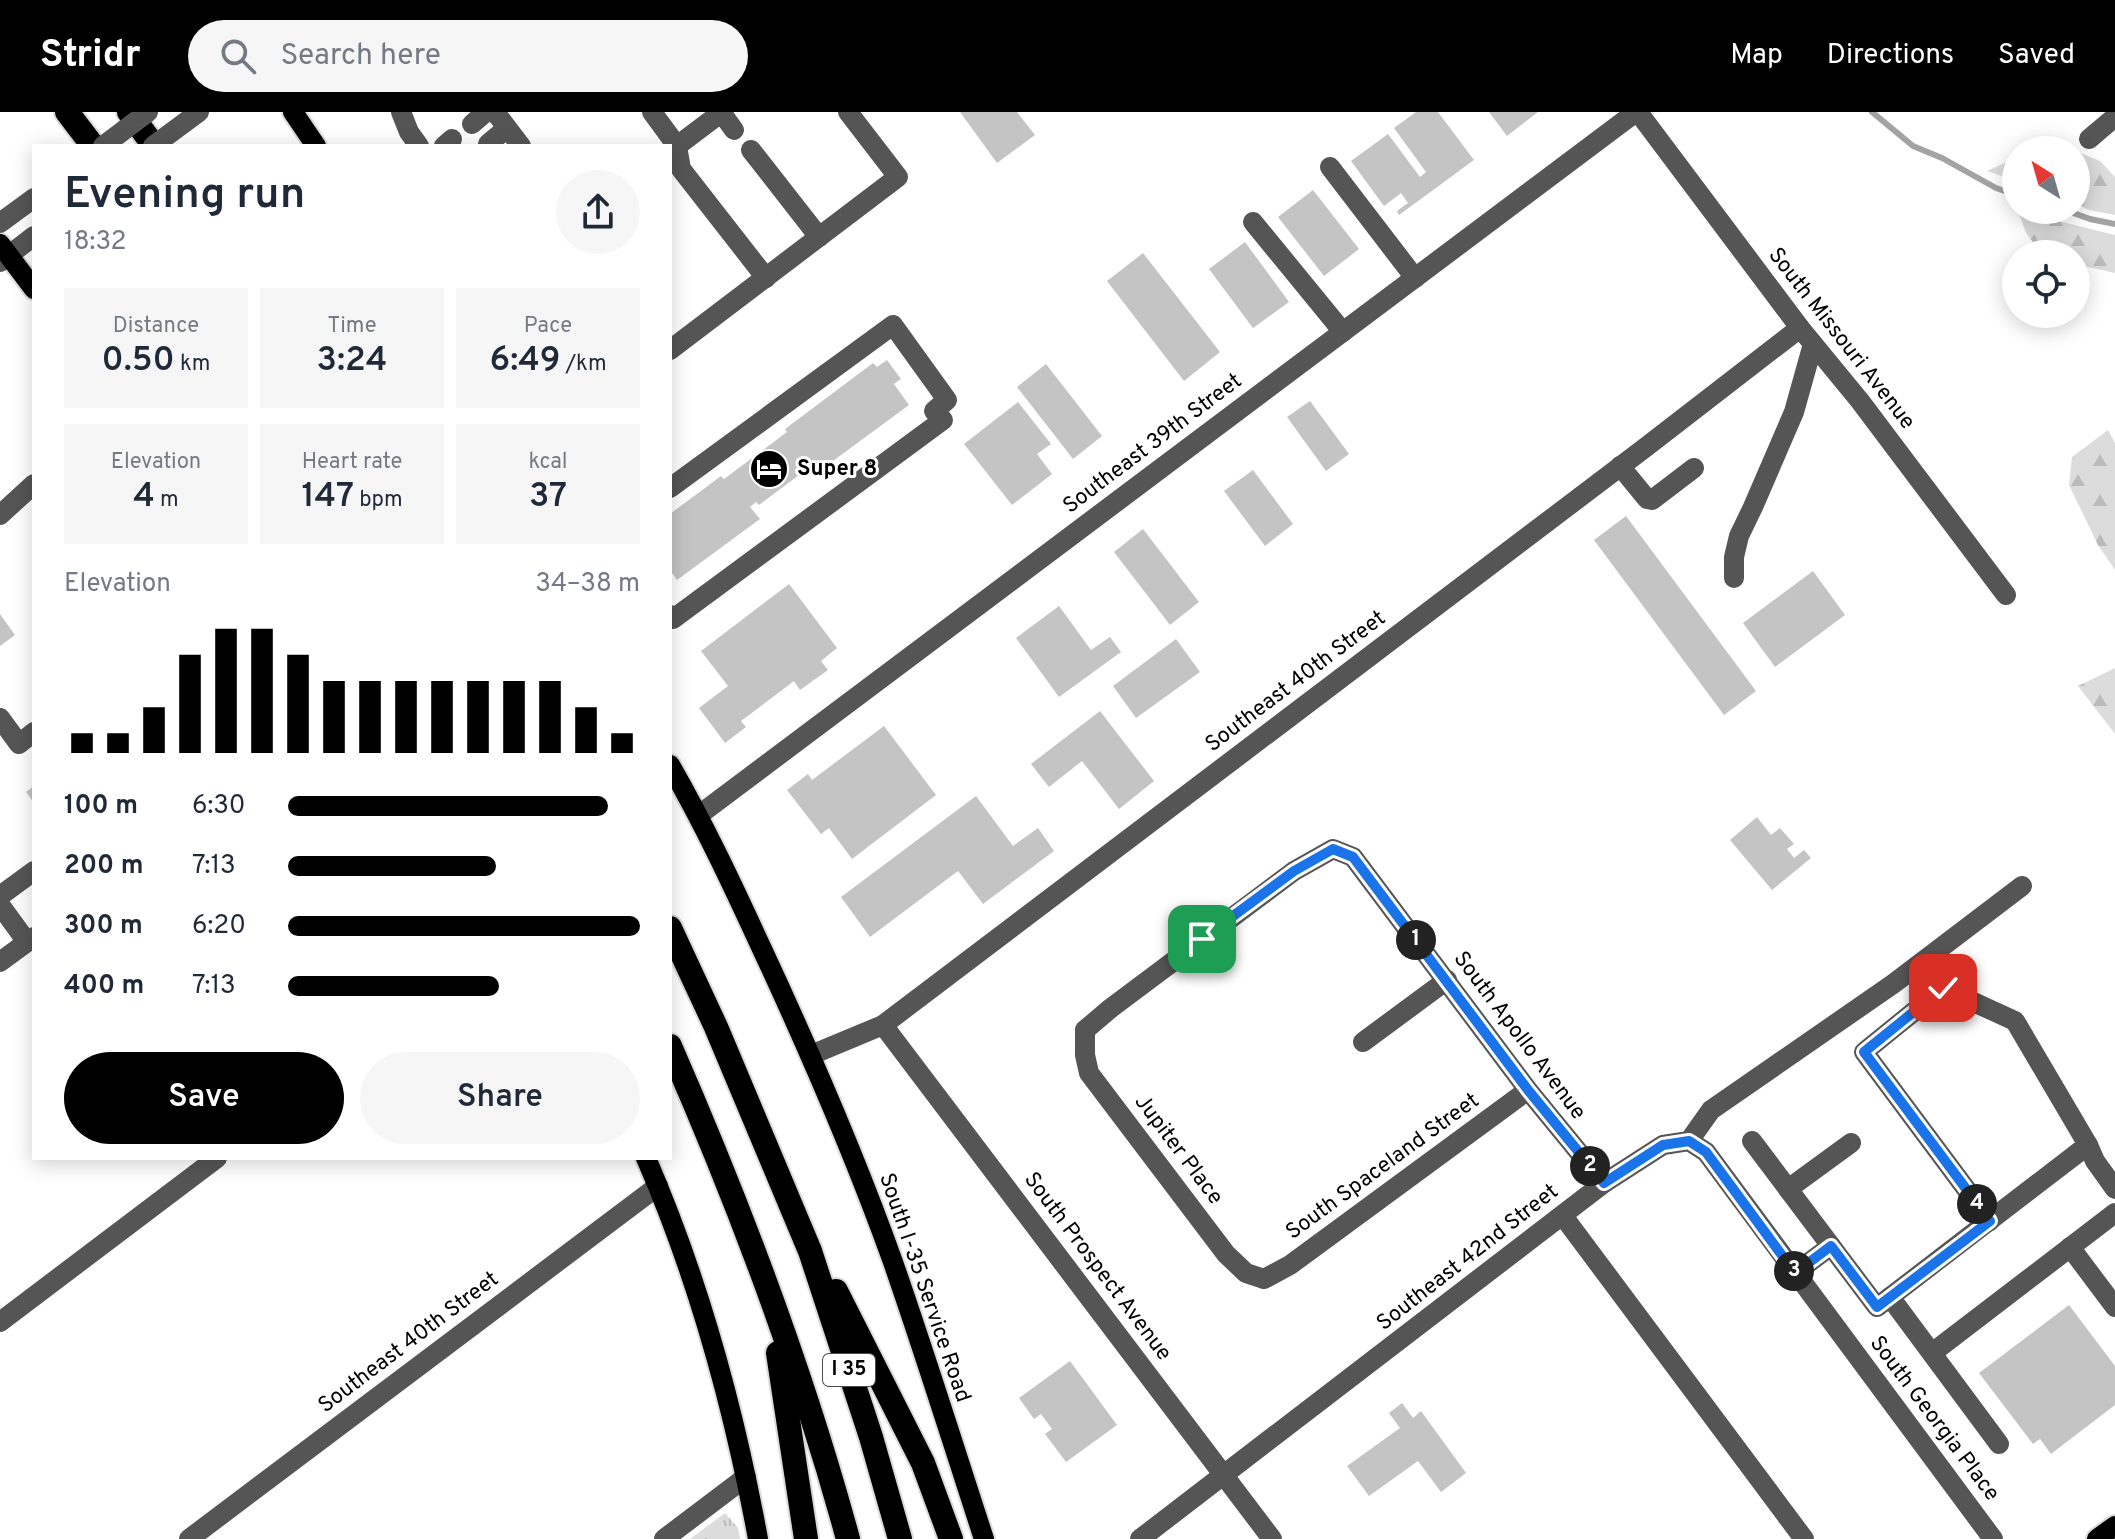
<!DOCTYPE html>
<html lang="en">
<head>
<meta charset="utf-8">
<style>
	:root { --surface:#fff; --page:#f6f6f7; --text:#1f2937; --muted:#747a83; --accent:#000 }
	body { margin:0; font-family:Overpass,sans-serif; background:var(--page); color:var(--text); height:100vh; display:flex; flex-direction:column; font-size:30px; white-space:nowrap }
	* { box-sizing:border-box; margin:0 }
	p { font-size:26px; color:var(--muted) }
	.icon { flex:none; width:44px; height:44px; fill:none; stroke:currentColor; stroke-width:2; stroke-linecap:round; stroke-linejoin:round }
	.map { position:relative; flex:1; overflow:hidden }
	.details { position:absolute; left:32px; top:32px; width:640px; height:1016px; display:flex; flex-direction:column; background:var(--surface); border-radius:0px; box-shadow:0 4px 20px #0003 }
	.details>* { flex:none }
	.needle { width:52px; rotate:323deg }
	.fabs { position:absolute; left:2002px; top:24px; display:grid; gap:16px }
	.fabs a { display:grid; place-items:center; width:88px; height:88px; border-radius:50%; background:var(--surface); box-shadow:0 4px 20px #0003; font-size:40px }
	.pin { position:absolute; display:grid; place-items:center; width:68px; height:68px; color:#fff; margin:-34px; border-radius:16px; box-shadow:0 4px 12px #0006 }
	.km { position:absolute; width:40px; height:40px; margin:-20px; border-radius:50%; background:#222; color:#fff; font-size:22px; line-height:40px; text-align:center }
	.round { display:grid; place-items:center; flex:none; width:84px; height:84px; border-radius:42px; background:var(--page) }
	.summary { display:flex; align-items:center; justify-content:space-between; height:136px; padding:0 32px }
	h1 { font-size:44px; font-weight:600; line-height:60px }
	.stats { display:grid; grid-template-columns:repeat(3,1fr); gap:12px; height:136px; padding:8px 32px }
	.stats div { display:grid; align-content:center; border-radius:0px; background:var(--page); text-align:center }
	.stats b { font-size:34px; font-weight:600 }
	.stats small { font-size:22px; font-weight:400 }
	.stats p { font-size:22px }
	.chart { height:224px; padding:16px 32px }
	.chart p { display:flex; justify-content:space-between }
	.chart svg { width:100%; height:144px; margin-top:8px; stroke:var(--accent); stroke-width:6 }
	.cta { display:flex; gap:16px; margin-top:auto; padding:16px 32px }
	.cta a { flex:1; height:92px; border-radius:48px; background:var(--accent); color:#fff; font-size:32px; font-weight:600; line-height:92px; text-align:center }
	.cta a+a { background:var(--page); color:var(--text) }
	ul { padding:0 32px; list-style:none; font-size:26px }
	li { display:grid; grid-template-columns:128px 96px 1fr; align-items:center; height:60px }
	li i { height:20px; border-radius:10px; background:var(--accent) }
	header { display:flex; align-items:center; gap:48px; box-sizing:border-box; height:112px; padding:0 40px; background:var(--accent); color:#fff }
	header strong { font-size:38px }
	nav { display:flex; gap:44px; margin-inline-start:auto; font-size:28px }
	.search { width:560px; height:72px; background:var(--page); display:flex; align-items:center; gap:20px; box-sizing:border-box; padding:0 28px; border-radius:44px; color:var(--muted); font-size:30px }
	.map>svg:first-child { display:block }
	.grass { fill:url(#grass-tufts) }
	.forest { fill:url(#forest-firs) }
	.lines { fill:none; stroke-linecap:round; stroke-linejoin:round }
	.stream { stroke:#a3a3a3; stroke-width:6 }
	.building { fill:#c4c4c4 }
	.major-casing { stroke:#dbdbdb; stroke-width:24 }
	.highway-casing { stroke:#dbdbdb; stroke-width:28 }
	.minor { stroke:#555; stroke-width:20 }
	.major { stroke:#000; stroke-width:20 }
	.highway { stroke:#000; stroke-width:24 }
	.minor-bridge { stroke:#555; stroke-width:20 }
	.route-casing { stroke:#fff; stroke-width:16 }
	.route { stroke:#1a73e8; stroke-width:10 }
	.labels { text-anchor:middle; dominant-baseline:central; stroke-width:6; stroke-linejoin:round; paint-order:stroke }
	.shield { fill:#fff; stroke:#4c4c4c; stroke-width:2 }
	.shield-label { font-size:20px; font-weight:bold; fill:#000 }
	.street-label { font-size:22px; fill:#000; stroke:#fff }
	.poi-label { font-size:22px; font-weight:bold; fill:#000; stroke:#fff; text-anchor:start }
</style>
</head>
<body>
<header>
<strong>Stridr</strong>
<div class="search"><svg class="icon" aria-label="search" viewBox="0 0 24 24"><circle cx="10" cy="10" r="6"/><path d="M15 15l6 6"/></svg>Search here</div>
<nav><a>Map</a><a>Directions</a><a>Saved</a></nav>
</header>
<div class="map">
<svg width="2115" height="1427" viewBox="0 0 2115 1427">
	<defs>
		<pattern id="grass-tufts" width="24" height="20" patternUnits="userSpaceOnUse" patternTransform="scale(2)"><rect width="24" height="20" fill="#dcdcdc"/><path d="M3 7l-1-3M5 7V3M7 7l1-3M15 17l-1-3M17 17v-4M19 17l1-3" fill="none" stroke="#bbb"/></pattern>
		<pattern id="forest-firs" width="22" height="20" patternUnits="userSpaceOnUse" patternTransform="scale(2)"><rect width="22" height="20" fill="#dcdcdc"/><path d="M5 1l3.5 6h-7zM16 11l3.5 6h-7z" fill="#bbb"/></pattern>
	</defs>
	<rect width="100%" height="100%" fill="#fff"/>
	<path class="grass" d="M725,1401L738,1416L740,1427H690Z"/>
	<g class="forest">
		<path d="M2076,39L2100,49L2115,65V103L2089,98L2076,92Z"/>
		<path d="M2016,46V69L1987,59Z"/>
		<path d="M2018,99L2115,123V161L2088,155L2076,164V142H2042L2026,121Z"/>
		<path d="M2108,318L2115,331V458L2098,433L2069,373L2072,345Z"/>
		<path d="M2115,556V622L2078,574Z"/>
	</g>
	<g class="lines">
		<g class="stream">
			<path d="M1872,0L1913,34L1942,46L1996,76L2016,83"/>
			<path d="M2065,98L2090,107L2115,112"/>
		</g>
	</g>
	<g class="building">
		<path d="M960,0H1017L1035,23L997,51Z"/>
		<path d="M1416,0H1438L1474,48L1399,103L1397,99L1408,91L1401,81L1384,94L1351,49L1388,22L1420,65L1426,60L1394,16Z"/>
		<path d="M1489,0H1538L1507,24Z"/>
		<path d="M1313,78L1359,137L1324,164L1278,105Z"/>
		<path d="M1245,130L1289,190L1253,216L1209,157Z"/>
		<path d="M1143,141L1220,240L1184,269L1107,169Z"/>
		<path d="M887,248L901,267L894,272L909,293L818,360L809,348L799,355L803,360L759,393L756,390L750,395L760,407L677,468L670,458V402L721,364L724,367L787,320L785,317L873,251L877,255Z"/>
		<path d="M1046,252L1102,324L1073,347L1017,275Z"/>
		<path d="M1310,289L1349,342L1326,359L1287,305Z"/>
		<path d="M1018,290L1051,332L1037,342L1052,362L1012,393L964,332Z"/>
		<path d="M1253,358L1293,412L1265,434L1224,379Z"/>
		<path d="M1626,404L1756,579L1724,603L1594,428Z"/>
		<path d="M1143,417L1199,490L1170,513L1114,440Z"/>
		<path d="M1813,459L1845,503L1775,555L1743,511Z"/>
		<path d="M789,472L837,536L821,549L828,558L800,578L794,569L741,609L746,615L725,631L699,596L728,574L701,539Z"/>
		<path d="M1059,494L1091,538L1110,525L1121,540L1059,585L1016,526Z"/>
		<path d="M0,502L15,523L0,534Z"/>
		<path d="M1176,527L1200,560L1136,606L1113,574Z"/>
		<path d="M1100,599L1154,669L1119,697L1082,649L1049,675L1031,652Z"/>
		<path d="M884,614L936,683L852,747L829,716L821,722L787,678L808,662L812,668Z"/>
		<path d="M34,674V691L26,680Z"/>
		<path d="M976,684L1013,734L1038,716L1054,739L983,792L958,759L870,825L841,785Z"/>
		<path d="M1757,705L1771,723L1780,716L1794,732L1787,737L1794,746L1804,738L1811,746L1772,778L1730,728Z"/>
		<path d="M2069,1193L2115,1254V1293L2051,1342L2040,1327L2033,1332L1979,1261Z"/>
		<path d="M1070,1249L1117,1313L1066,1350L1045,1322L1052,1317L1041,1302L1034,1307L1019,1286Z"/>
		<path d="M1402,1291L1413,1306L1421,1299L1466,1361L1441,1380L1418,1349L1369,1384L1347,1354L1400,1316L1389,1301Z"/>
	</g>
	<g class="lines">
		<defs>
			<g id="major">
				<path d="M293,0L316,34"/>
				<path d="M0,132L34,177"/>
				<path d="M670,653C704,712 733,774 762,837C810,940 855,1044 893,1150C925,1242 954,1335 984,1427"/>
				<path d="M646,1046C699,1168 734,1296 758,1427"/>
				<path d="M2097,1427L2115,1414"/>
			</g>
			<g id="highway">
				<path d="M67,0L93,34"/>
				<path d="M129,0L154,34"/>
				<path d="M670,816L716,915L810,1139L871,1325L900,1427"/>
				<path d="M670,934C740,1094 802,1258 848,1427"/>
				<path d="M836,1179L923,1351L951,1427"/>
				<path d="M778,1241L806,1427"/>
			</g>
		</defs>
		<use href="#major" class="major-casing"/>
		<use href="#highway" class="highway-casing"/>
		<g class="minor">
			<path d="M401,0L409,20L419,34"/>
			<path d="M495,0L521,34"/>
			<path d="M652,0L677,34L722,0"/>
			<path d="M721,0L734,18"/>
			<path d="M1638,0L1800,216L1860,289L2006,483"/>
			<path d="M472,12L486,0"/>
			<path d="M2089,27L2115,5"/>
			<path d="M488,32L507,16"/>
			<path d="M444,34L452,27"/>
			<path d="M677,34L681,57L766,166"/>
			<path d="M751,38L819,125"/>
			<path d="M1330,55L1415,166"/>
			<path d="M1253,110L1343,220"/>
			<path d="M0,111L34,86"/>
			<path d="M0,150L34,124"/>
			<path d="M670,238L898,65L848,0"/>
			<path d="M1620,354L1647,387L1652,388L1694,356"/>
			<path d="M670,376L893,213L947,288L934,299L943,308L673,507L670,503"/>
			<path d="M0,403L34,372"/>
			<path d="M1734,466V445L1739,424L1753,395L1794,300L1813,232"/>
			<path d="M0,606L19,632L34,620"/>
			<path d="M699,703L1636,0"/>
			<path d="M0,784L34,759"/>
			<path d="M0,793L27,830"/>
			<path d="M0,850L34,825"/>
			<path d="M883,913L1272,1427"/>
			<path d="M1363,930L1447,868"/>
			<path d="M811,943L883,913L1646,335L1800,216"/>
			<path d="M1528,978L1290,1153L1264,1167L1246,1161L1226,1142L1089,961L1085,943V918L1111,896L1294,759L1333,737L1353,745L1528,978L1604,1071"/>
			<path d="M1689,1029L1706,1040L1993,1427"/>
			<path d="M1752,1029L1831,1134L1795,1161"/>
			<path d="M1788,1077L1851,1031"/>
			<path d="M1563,1104L1804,1427"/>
			<path d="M1990,1109L1864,940L1943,876L2015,909L2088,1033L2095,1049L2115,1077"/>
			<path d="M1831,1134L1877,1195L2088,1033"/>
			<path d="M2070,1135L2115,1195"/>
			<path d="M1890,1185L1999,1332"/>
			<path d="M0,1210L217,1046"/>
			<path d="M1932,1241L2115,1101"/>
			<path d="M189,1427L658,1074"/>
			<path d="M664,1427L746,1365"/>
			<path d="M1140,1427L1604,1071L1663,1033L1689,1029L1711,998L1893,872L2022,774"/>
		</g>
		<use href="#major" class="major"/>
		<use href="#highway" class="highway"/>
		<g class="minor-bridge">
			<path d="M103,34L148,0"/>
			<path d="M153,34L199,0"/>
		</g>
	</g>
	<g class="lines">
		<defs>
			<path id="route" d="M1202,827L1294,759L1333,737L1353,745L1528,978L1604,1071L1663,1033L1689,1029L1706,1040L1795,1161L1831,1134L1877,1195L1990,1109L1864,940L1943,876"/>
		</defs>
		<use href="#route" class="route-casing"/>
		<use href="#route" class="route"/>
	</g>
	<defs>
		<symbol id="hotel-disc" viewBox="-11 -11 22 22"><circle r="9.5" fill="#000" stroke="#fff"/><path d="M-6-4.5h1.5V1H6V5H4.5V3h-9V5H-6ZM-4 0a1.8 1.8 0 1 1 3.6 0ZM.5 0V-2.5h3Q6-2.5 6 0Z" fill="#fff"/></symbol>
	</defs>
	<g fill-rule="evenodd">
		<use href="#hotel-disc" x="747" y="335" width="44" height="44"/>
	</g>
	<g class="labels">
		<rect class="shield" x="823" y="1242" width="52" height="32" rx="6"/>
		<g class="shield-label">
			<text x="849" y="1258">I 35</text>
		</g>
		<g class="street-label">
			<text transform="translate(1841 227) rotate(52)">South Missouri Avenue</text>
			<text transform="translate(1153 332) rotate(-37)">Southeast 39th Street</text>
			<text transform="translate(1296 570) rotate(-37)">Southeast 40th Street</text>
			<text transform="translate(1519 924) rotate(53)">South Apollo Avenue</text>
			<text transform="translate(1178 1038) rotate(53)">Jupiter Place</text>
			<text transform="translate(1383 1055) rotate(-36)">South Spaceland Street</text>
			<text transform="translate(1468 1146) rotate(-38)">Southeast 42nd Street</text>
			<text transform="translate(1097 1155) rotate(53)">South Prospect Avenue</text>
			<text transform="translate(924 1176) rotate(71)">South I-35 Service Road</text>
			<text transform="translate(409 1231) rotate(-37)">Southeast 40th Street</text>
			<text transform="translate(1934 1307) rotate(53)">South Georgia Place</text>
		</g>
		<g class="poi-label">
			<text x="797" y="357">Super 8</text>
		</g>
	</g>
</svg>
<div class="fabs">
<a><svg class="needle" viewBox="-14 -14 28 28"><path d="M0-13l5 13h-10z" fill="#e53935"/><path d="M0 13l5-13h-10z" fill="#747a83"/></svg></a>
<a><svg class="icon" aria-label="locate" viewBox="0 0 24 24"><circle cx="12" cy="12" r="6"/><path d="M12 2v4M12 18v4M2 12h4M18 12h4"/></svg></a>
</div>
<div class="pin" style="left:1202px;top:827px;background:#1e9e55"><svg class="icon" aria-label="arrive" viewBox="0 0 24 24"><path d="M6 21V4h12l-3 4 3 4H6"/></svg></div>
<div class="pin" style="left:1943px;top:876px;background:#d93025"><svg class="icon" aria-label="check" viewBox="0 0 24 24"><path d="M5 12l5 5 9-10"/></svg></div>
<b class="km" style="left:1416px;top:828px">1</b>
<b class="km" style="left:1590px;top:1054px">2</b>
<b class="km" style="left:1794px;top:1159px">3</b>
<b class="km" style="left:1977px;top:1092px">4</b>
<section class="details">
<div class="summary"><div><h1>Evening run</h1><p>18:32</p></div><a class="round"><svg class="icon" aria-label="share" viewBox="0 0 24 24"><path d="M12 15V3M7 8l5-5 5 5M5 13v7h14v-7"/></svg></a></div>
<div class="stats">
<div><p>Distance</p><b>0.50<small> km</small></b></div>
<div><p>Time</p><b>3:24</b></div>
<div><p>Pace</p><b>6:49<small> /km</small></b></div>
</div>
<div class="stats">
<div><p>Elevation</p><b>4<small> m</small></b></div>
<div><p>Heart rate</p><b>147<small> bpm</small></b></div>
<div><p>kcal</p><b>37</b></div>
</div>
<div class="chart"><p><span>Elevation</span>34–38 m</p>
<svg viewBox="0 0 160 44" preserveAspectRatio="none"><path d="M5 44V38M15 44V38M25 44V30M35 44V14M45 44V6M55 44V6M65 44V14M75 44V22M85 44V22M95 44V22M105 44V22M115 44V22M125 44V22M135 44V22M145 44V30M155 44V38"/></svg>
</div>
<ul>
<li><b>100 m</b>6:30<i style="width:91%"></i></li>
<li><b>200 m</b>7:13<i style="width:59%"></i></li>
<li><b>300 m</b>6:20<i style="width:100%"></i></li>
<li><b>400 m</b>7:13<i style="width:60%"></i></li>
</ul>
<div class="cta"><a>Save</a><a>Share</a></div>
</section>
</div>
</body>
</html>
